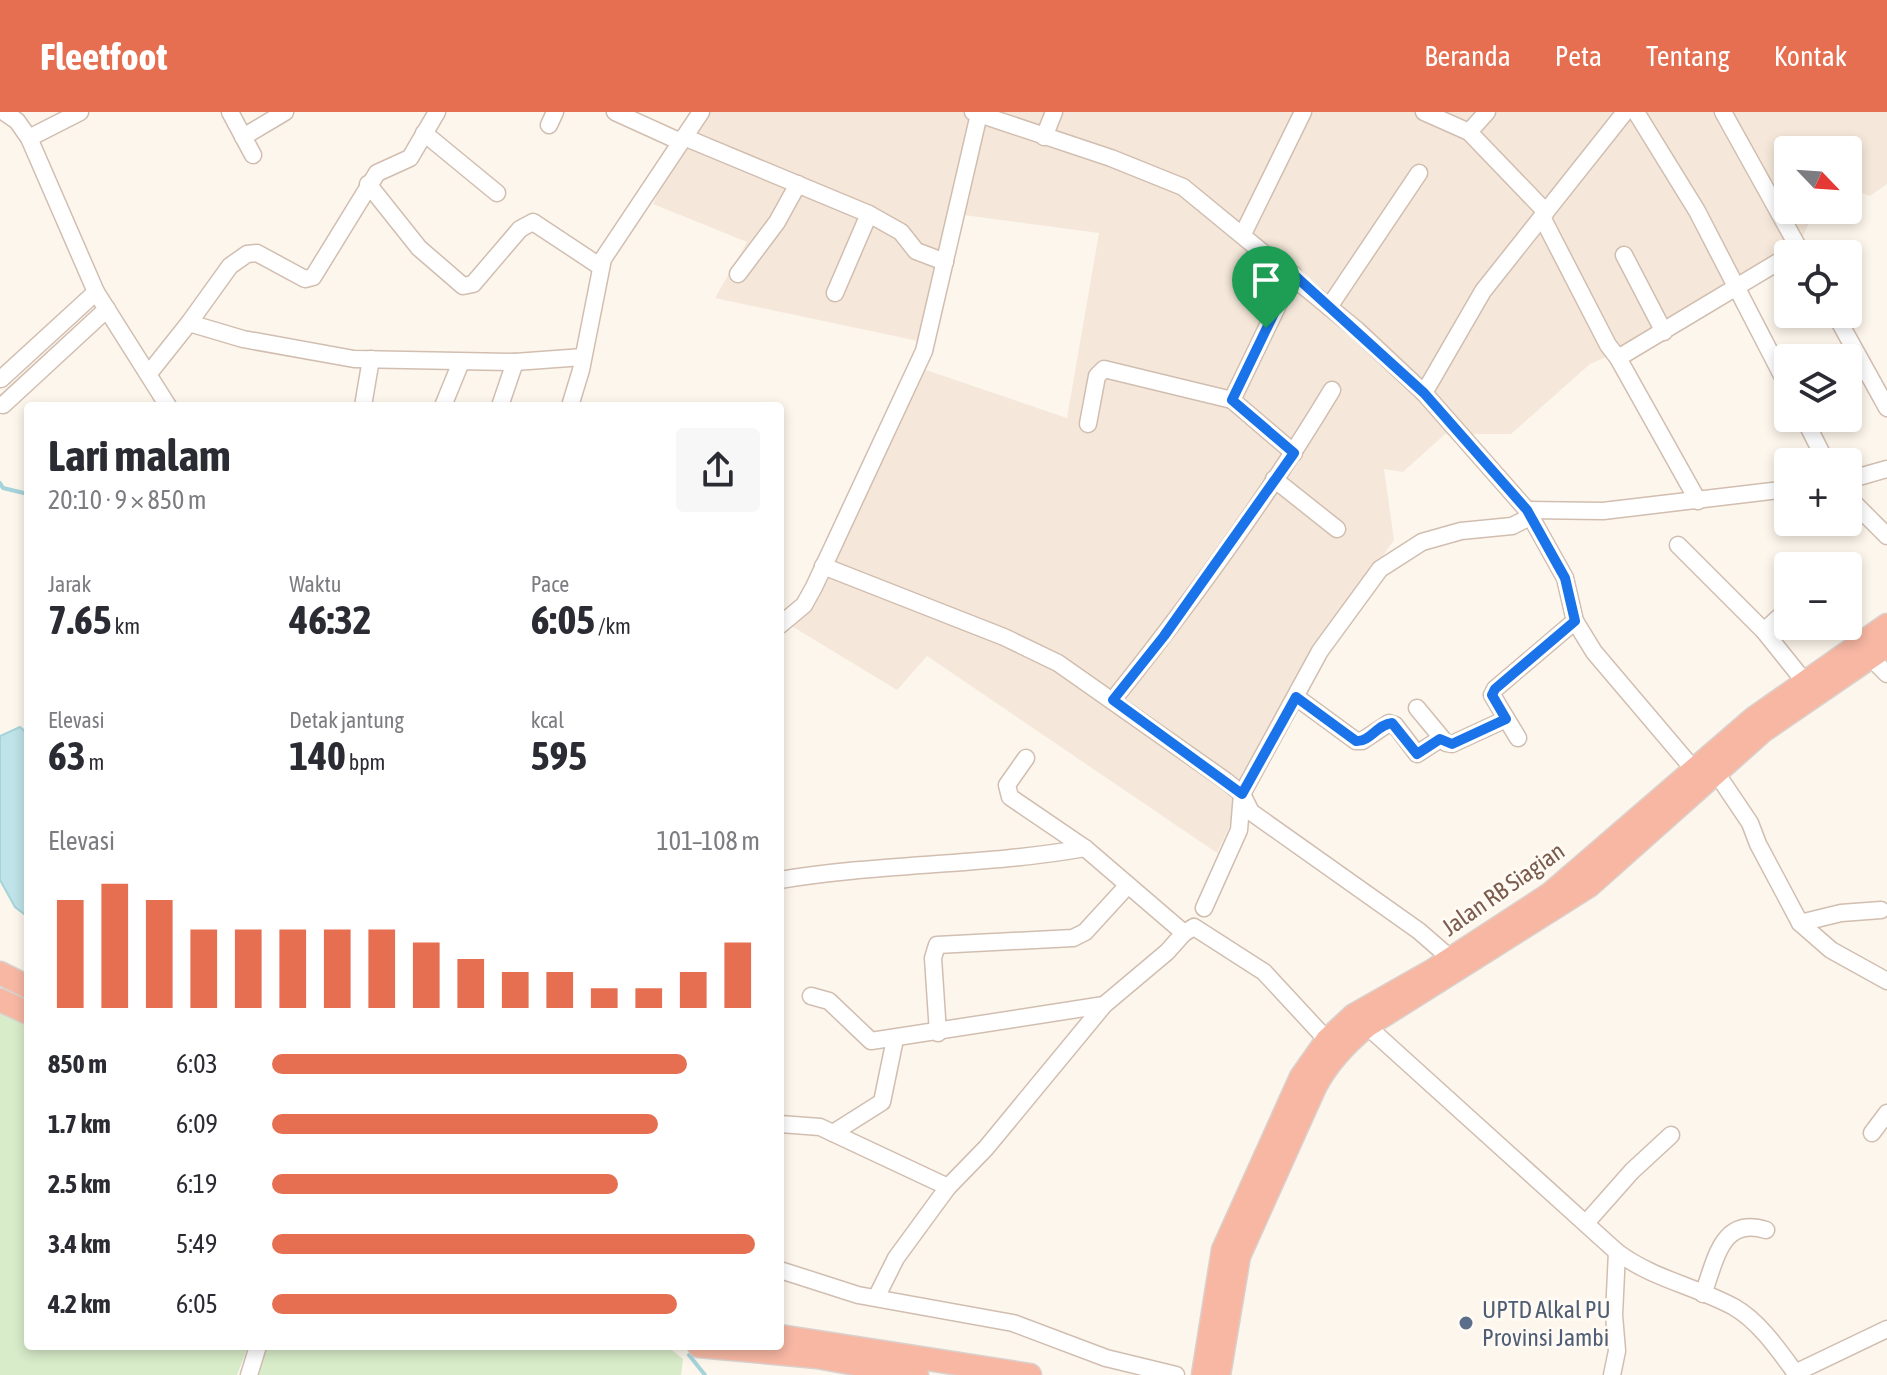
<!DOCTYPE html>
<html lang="id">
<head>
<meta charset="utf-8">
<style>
	:root { --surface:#fff; --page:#f7f7f7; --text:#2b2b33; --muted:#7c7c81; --accent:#e76f51 }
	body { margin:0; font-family:"Asap Condensed",sans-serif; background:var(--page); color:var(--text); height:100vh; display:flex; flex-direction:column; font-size:30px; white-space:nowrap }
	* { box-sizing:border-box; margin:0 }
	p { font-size:26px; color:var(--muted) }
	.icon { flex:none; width:44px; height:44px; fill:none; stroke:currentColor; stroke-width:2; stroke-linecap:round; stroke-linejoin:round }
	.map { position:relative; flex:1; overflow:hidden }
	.drawer { position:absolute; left:24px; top:290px; width:760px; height:948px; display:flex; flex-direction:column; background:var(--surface); border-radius:8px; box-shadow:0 4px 12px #0003 }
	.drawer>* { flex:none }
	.needle { width:52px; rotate:115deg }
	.tools { position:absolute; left:1774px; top:24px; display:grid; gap:16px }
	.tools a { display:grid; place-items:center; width:88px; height:88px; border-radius:8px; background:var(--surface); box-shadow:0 4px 12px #0003; font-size:40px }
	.pin { position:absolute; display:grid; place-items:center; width:68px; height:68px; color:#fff; margin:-82px -34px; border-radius:50% 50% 50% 0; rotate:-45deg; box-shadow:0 0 8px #0007 }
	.pin .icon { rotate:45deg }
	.round { display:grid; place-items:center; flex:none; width:84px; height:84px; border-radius:8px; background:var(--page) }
	.headline { display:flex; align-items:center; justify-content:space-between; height:136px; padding:0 24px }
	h1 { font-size:44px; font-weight:700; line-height:60px }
	.metrics { display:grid; grid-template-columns:repeat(3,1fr); gap:12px; height:136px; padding:8px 24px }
	.metrics div { display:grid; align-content:center }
	.metrics b { font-size:40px; font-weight:700 }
	.metrics small { font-size:22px; font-weight:400 }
	.metrics p { font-size:22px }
	.chart { height:224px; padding:16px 24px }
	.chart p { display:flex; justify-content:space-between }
	.chart svg { width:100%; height:144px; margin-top:8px; stroke:var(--accent); stroke-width:6 }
	ul { padding:0 24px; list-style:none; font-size:26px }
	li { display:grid; grid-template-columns:128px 96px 1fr; align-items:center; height:60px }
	li i { height:20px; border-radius:10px; background:var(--accent) }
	header { display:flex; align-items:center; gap:48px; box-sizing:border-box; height:112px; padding:0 40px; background:var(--accent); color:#fff }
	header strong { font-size:38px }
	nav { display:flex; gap:44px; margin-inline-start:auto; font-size:28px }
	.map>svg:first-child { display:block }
	.residential { fill:#f5e8da }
	.green { fill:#d8ecc9 }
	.water { fill:#bfe3e8; stroke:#a5d3da; stroke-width:2 }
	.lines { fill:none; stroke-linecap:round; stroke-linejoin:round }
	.stream { stroke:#a5d3da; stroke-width:4 }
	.minor-casing { stroke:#d1beb0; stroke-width:19 }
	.highway-casing { stroke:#dad1cd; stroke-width:25 }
	.minor { stroke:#fff; stroke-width:16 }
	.highway { stroke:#f7b7a3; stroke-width:22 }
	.route-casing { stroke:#fff; stroke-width:16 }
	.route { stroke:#1a73e8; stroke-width:10 }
	.service-dot { fill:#5c6f8a; stroke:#fffaf3; stroke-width:3 }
	.labels { text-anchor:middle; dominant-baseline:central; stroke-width:6; stroke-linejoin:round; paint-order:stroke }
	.street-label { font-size:24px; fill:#7a5c4d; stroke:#fffaf3 }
	.service-label { font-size:24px; fill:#4e5e75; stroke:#fffaf3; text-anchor:start }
</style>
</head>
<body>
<header>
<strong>Fleetfoot</strong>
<nav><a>Beranda</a><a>Peta</a><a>Tentang</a><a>Kontak</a></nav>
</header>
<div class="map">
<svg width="1887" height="1263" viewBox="0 0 1887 1263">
	<rect width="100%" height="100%" fill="#fdf6ec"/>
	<path class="residential" d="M693,0H1887V72L1870,84L1848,76V38H1788V98H1815L1797,137L1654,224L1590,252L1511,322H1445L1403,360L1384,357L1394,428L1302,559L1217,741L927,544L897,578L790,513L923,257L1067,306L1099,121L964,103L918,229L715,186L747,130L653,92Z"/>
	<g class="green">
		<path d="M0,898L28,913V1234H248L237,1263H0Z"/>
		<path d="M264,1234H667L683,1247L681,1263H254Z"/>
	</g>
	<path class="water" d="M20,615L28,622V805L15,795L0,768V624Z"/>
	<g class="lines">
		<g class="stream">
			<path d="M0,371L3,376L28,382"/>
			<path d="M689,1243L705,1263"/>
		</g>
		<defs>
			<g id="minor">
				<path d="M4,0L17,9L29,26L96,180L168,294"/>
				<path d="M230,0L253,43"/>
				<path d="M615,0L681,30"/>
				<path d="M973,0L1111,46L1183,75L1357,218L1424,281L1527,398L1565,466L1575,509L1594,540L1695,659"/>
				<path d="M1424,0L1469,20L1546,100"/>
				<path d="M1636,0L1697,99L1788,275"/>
				<path d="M1723,0L1802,142"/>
				<path d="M549,13L555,0"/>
				<path d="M1469,20L1487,0"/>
				<path d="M424,21L497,81"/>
				<path d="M243,25L285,0"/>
				<path d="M684,25L869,102L901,120L916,139L945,150"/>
				<path d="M1044,25L1054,0"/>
				<path d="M29,26L80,0"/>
				<path d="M368,72L419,136L463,174L473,172L520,117L533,110L601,155"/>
				<path d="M1542,105L1608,233L1618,246L1788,144"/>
				<path d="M1243,122L1303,0"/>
				<path d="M1624,143L1664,220"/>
				<path d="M738,162L777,110L798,72"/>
				<path d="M1293,162L1232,288L1294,341"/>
				<path d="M835,181L869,102"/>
				<path d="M1329,195L1419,61"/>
				<path d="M1835,202L1887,296"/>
				<path d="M189,211L230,154L247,142L257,141L305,167L313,165L377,61L410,46L437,0"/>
				<path d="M1618,246L1698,389"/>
				<path d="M150,260L189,211L243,227L354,247L515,250L583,245"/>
				<path d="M1,267L96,180"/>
				<path d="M1424,281L1483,179L1625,0"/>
				<path d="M3,293L107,197"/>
				<path d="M363,294L371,247"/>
				<path d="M443,294L461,250"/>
				<path d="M500,294L515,250"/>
				<path d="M570,294L581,258L603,147L701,0"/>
				<path d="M1804,306L1826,350"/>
				<path d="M1088,312L1097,264L1104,257L1232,288"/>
				<path d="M1274,367L1337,417"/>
				<path d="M1848,368L1887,357"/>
				<path d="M1848,385L1887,424"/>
				<path d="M1527,398L1603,399L1788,377"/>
				<path d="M1678,433L1764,519L1804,569"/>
				<path d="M823,454L1004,525L1058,551L1226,669L1242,682L1251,700L1419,819L1450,846"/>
				<path d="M780,513L804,493L814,475L924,239L979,2"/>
				<path d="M1764,519L1788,497"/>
				<path d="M1870,545L1887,562"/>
				<path d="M1296,585L1356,629H1362L1389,611L1395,613L1417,642L1440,627"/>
				<path d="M1113,588C1192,489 1267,386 1332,278"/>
				<path d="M1417,596L1446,631L1452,632L1506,607"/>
				<path d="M1518,626L1492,583L1495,577L1575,509"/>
				<path d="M1717,662L1750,711L1758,732L1800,811L1831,838L1887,869"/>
				<path d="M780,768C881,751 984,754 1085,736"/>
				<path d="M1204,796L1239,718L1242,682L1320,539L1380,457L1422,430L1461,419L1512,414L1530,405"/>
				<path d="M1800,811L1841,801L1881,798"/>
				<path d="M1184,821L1194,815L1264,860L1327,928"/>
				<path d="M811,884L829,889L871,929L1104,893"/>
				<path d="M1367,914L1617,1140C1653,1167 1695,1174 1734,1195C1760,1210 1780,1240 1797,1263"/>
				<path d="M938,921L933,846L937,833L1073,826L1085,820L1128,773"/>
				<path d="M780,1012L820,1015L948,1075"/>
				<path d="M833,1021L882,990L895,927"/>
				<path d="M1872,1021L1887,1001"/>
				<path d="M1586,1111L1632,1059L1671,1023"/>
				<path d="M780,1158L858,1183L1013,1211L1106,1246L1176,1263"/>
				<path d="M1703,1182C1716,1148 1721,1104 1766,1118"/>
				<path d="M877,1184L896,1146L948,1075L986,1036L1104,893L1167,840L1184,821L1085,736L1010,685L1007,673L1026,646"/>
				<path d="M1795,1261L1887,1217"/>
				<path d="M249,1263L258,1234"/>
				<path d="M1612,1263L1617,1239L1614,1203L1617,1140"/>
			</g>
			<g id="highway">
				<path d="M0,861L28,875"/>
				<path d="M0,888L28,901"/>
				<path d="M780,1224L1030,1263"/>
				<path d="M699,1234L817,1245L917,1263"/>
				<path d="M1203,1263L1223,1138L1301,965L1327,928L1354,903L1435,857L1550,782L1754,606L1887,513"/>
				<path d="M1219,1263L1239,1144L1315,975C1328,950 1345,932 1367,914L1589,774L1763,619L1887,534"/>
			</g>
		</defs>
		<use href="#minor" class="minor-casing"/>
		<use href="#highway" class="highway-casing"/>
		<use href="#minor" class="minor"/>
		<use href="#highway" class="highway"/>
	</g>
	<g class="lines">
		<defs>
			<path id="route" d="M1293,162L1424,281L1527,398L1565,466L1575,509L1495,577L1492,583L1506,607L1452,632L1440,627L1417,642L1392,611C1378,612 1370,630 1356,629L1296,585L1242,682L1113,588L1164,524L1294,341L1232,288Z"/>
		</defs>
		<use href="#route" class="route-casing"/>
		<use href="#route" class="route"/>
	</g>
	<circle class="service-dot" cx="1466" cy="1211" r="8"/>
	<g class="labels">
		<g class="street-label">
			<text transform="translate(1503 777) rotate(-35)">Jalan RB Siagian</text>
		</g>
		<g class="service-label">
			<text x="1482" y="1197">UPTD Alkal PU<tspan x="1482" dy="28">Provinsi Jambi</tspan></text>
		</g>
	</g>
</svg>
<div class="tools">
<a><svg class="needle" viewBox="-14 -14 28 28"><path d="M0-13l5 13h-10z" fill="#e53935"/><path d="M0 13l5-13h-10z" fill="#7c7c81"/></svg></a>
<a><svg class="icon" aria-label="locate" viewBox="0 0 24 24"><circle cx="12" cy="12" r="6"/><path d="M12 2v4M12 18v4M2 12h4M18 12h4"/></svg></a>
<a><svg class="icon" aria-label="layers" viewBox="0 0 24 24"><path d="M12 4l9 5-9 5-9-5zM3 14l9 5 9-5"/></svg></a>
<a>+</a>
<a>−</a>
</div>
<div class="pin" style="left:1266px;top:216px;background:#1e9e55"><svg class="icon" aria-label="arrive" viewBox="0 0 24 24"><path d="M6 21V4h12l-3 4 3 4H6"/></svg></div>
<section class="drawer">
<div class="headline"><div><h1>Lari malam</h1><p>20:10 · 9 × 850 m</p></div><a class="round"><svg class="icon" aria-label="share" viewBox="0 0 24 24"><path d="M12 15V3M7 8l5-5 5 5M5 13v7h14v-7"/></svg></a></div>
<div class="metrics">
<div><p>Jarak</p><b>7.65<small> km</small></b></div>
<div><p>Waktu</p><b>46:32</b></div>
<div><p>Pace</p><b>6:05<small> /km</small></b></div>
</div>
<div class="metrics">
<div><p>Elevasi</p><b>63<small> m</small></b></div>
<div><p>Detak jantung</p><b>140<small> bpm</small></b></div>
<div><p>kcal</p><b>595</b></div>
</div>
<div class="chart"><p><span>Elevasi</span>101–108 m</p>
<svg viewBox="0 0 160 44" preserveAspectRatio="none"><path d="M5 44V11M15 44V6M25 44V11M35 44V20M45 44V20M55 44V20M65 44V20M75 44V20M85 44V24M95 44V29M105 44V33M115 44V33M125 44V38M135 44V38M145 44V33M155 44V24"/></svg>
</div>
<ul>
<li><b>850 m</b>6:03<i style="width:85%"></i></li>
<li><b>1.7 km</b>6:09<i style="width:79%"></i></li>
<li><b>2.5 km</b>6:19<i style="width:71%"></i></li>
<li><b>3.4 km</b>5:49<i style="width:99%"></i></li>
<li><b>4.2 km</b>6:05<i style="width:83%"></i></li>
</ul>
</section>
</div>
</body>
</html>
